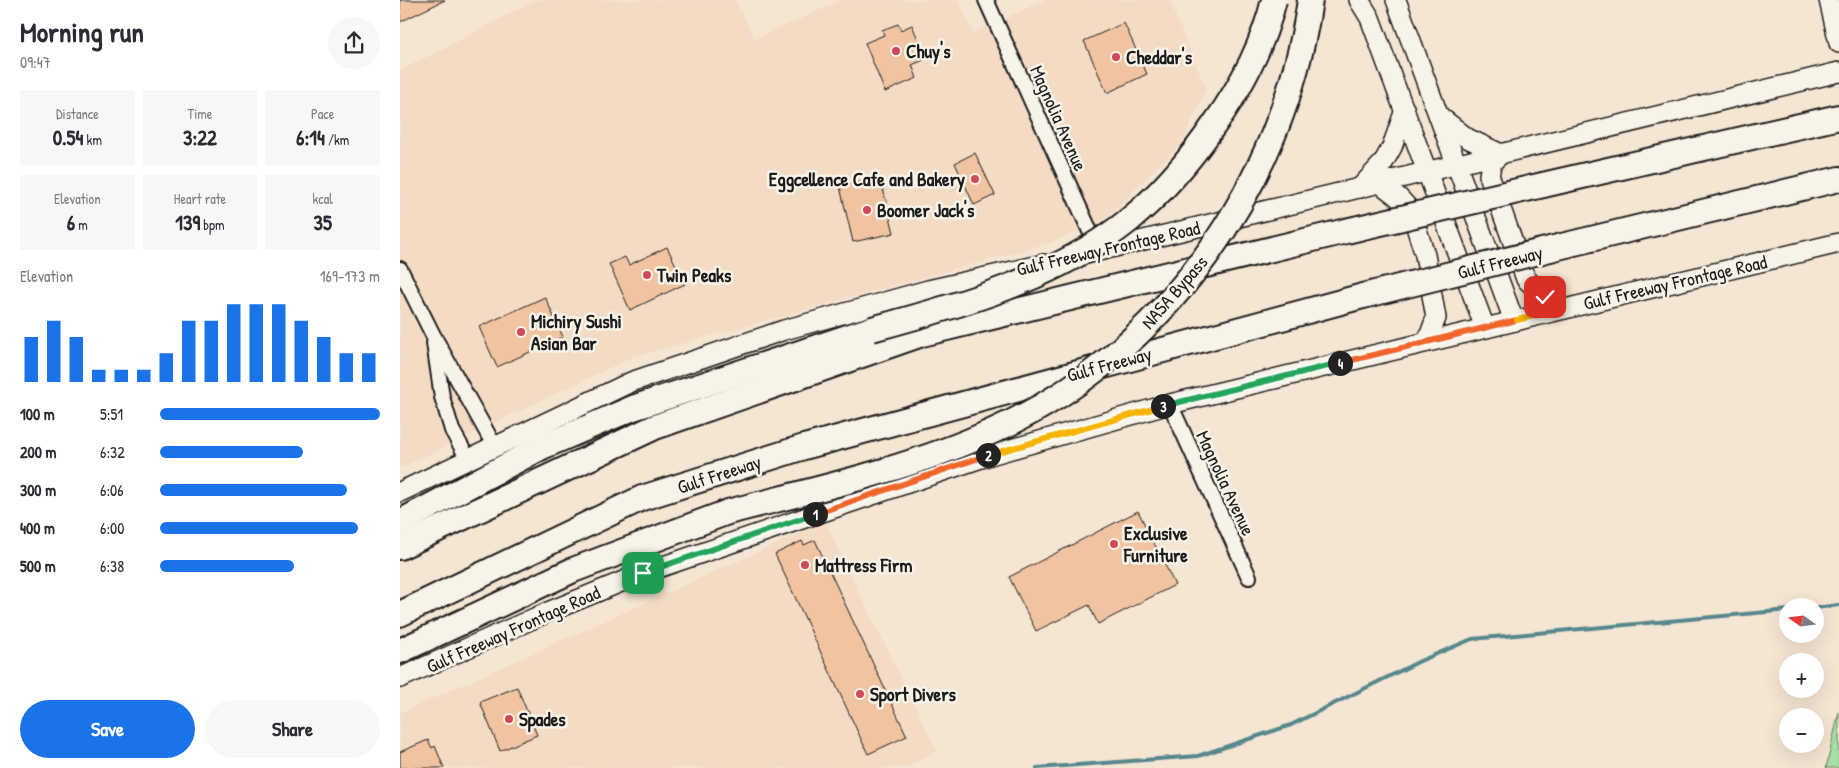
<!DOCTYPE html>
<html lang="en">
<head>
<meta charset="utf-8">
<style>
	:root { --surface:#fff; --page:#f7f7f7; --text:#2b2b33; --muted:#7c7c81; --accent:#1a73e8 }
	body { margin:0; font-family:"Patrick Hand",sans-serif; background:var(--page); color:var(--text); height:100vh; display:flex; flex-direction:column; font-size:19px; white-space:nowrap }
	* { box-sizing:border-box; margin:0 }
	p { font-size:16px; color:var(--muted) }
	.icon { flex:none; width:28px; height:28px; fill:none; stroke:currentColor; stroke-width:2; stroke-linecap:round; stroke-linejoin:round }
	.map { position:relative; flex:1; overflow:hidden }
	.details { display:flex; flex-direction:column; background:var(--surface); width:400px }
	.details>* { flex:none }
	.needle { width:32px; rotate:284deg }
	.tools { position:absolute; left:1379px; top:598px; display:grid; gap:10px }
	.tools a { display:grid; place-items:center; width:45px; height:45px; border-radius:50%; background:var(--surface); box-shadow:0 5px 20px #0002; font-size:25px }
	.pin { position:absolute; display:grid; place-items:center; width:42px; height:42px; color:#fff; margin:-21px; border-radius:10px; box-shadow:0 2px 8px #0006 }
	.km { position:absolute; width:25px; height:25px; margin:-12px; border-radius:50%; background:#222; color:#fff; font-size:14px; line-height:25px; text-align:center }
	.round { display:grid; place-items:center; flex:none; width:52px; height:52px; border-radius:26px; background:var(--page) }
	.summary { display:flex; align-items:center; justify-content:space-between; height:85px; padding:0 20px }
	h1 { font-size:28px; font-weight:700; line-height:38px }
	.figures { display:grid; grid-template-columns:repeat(3,1fr); gap:8px; height:85px; padding:5px 20px }
	.figures div { display:grid; align-content:center; border-radius:0px; background:var(--page); text-align:center }
	.figures b { font-size:21px; font-weight:700 }
	.figures small { font-size:14px; font-weight:400 }
	.figures p { font-size:14px }
	.chart { height:140px; padding:10px 20px }
	.chart p { display:flex; justify-content:space-between }
	.chart svg { width:100%; height:90px; margin-top:5px; stroke:var(--accent); stroke-width:6 }
	.action { display:flex; gap:10px; margin-top:auto; padding:10px 20px }
	.action a { flex:1; height:58px; border-radius:30px; background:var(--accent); color:#fff; font-size:20px; font-weight:700; line-height:58px; text-align:center }
	.action a+a { background:var(--page); color:var(--text) }
	ul { padding:0 20px; list-style:none; font-size:16px }
	li { display:grid; grid-template-columns:80px 60px 1fr; align-items:center; height:38px }
	li i { height:12px; border-radius:6px; background:var(--accent) }
	main { display:flex; flex:1; min-height:0 }
	.map>svg:first-child { display:block }
	.built { fill:#f4dbc4 }
	.green { fill:#a8e0a4; stroke:#627e60 }
	.lines { fill:none; stroke-linecap:round; stroke-linejoin:round }
	.stream { stroke:#56878c; stroke-width:4 }
	.building { fill:#f1c4a1; stroke:#1c1c1c }
	.street-casing { stroke:#1c1c1c; stroke-width:18 }
	.secondary-casing { stroke:#1c1c1c; stroke-width:22 }
	.highway-casing { stroke:#1c1c1c; stroke-width:28 }
	.street { stroke:#f7f3e8; stroke-width:14 }
	.secondary { stroke:#f7f3e8; stroke-width:19 }
	.highway { stroke:#f7f3e8; stroke-width:24 }
	.highway-bridge-casing { stroke:#1c1c1c; stroke-width:28; stroke-linecap:butt }
	.highway-bridge { stroke:#f7f3e8; stroke-width:24 }
	.split-1-casing { stroke:#fff; stroke-width:10 }
	.split-2-casing { stroke:#fff; stroke-width:10 }
	.split-3-casing { stroke:#fff; stroke-width:10 }
	.split-4-casing { stroke:#fff; stroke-width:10 }
	.split-5-casing { stroke:#fff; stroke-width:10 }
	.split-6-casing { stroke:#fff; stroke-width:10 }
	.split-1 { stroke:#22a559; stroke-width:6 }
	.split-2 { stroke:#f0652b; stroke-width:6 }
	.split-3 { stroke:#f5b400; stroke-width:6 }
	.split-4 { stroke:#22a559; stroke-width:6 }
	.split-5 { stroke:#f0652b; stroke-width:6 }
	.split-6 { stroke:#f5b400; stroke-width:6 }
	.poi-dot { fill:#d1495b; stroke:#f7f3e8; stroke-width:2 }
	.labels { text-anchor:middle; dominant-baseline:central; stroke-width:5; stroke-linejoin:round; paint-order:stroke }
	.poi-label { font-size:19px; font-weight:bold; fill:#1c1c1c; stroke:#f7f3e8; text-anchor:start }
	.street-label { font-size:19px; fill:#1c1c1c; stroke:#f7f3e8 }
</style>
</head>
<body>
<main>
<section class="details">
<div class="summary"><div><h1>Morning run</h1><p>09:47</p></div><a class="round"><svg class="icon" aria-label="share" viewBox="0 0 24 24"><path d="M12 15V3M7 8l5-5 5 5M5 13v7h14v-7"/></svg></a></div>
<div class="figures">
<div><p>Distance</p><b>0.54<small> km</small></b></div>
<div><p>Time</p><b>3:22</b></div>
<div><p>Pace</p><b>6:14<small> /km</small></b></div>
</div>
<div class="figures">
<div><p>Elevation</p><b>6<small> m</small></b></div>
<div><p>Heart rate</p><b>139<small> bpm</small></b></div>
<div><p>kcal</p><b>35</b></div>
</div>
<div class="chart"><p><span>Elevation</span>169–173 m</p>
<svg viewBox="0 0 160 44" preserveAspectRatio="none"><path d="M5 44V22M15 44V14M25 44V22M35 44V38M45 44V38M55 44V38M65 44V30M75 44V14M85 44V14M95 44V6M105 44V6M115 44V6M125 44V14M135 44V22M145 44V30M155 44V30"/></svg>
</div>
<ul>
<li><b>100 m</b>5:51<i style="width:100%"></i></li>
<li><b>200 m</b>6:32<i style="width:65%"></i></li>
<li><b>300 m</b>6:06<i style="width:85%"></i></li>
<li><b>400 m</b>6:00<i style="width:90%"></i></li>
<li><b>500 m</b>6:38<i style="width:61%"></i></li>
</ul>
<div class="action"><a>Save</a><a>Share</a></div>
</section>
<div class="map">
<svg width="1439" height="768" viewBox="0 0 1439 768">
	<rect width="100%" height="100%" fill="#f5e5d3"/>
	<filter id="ink" filterUnits="userSpaceOnUse"><feTurbulence type="fractalNoise" baseFrequency=".02" numOctaves="2"/><feDisplacementMap in="SourceGraphic" scale="10" xChannelSelector="R" yChannelSelector="G"/><feConvolveMatrix kernelMatrix="1 2 1 2 8 2 1 2 1" color-interpolation-filters="sRGB"/></filter>
	<g filter="url(#ink)">
		<g class="built">
			<path d="M136,0H335L355,39L442,0H559L573,33L645,0H769L806,89L782,143L702,222L647,244L232,357L0,468V71Z"/>
			<path d="M425,522L537,751L505,768H0V713Z"/>
		</g>
		<path class="green" d="M1439,712V768H1426Z"/>
		<g class="lines">
			<g class="stream">
				<path d="M1415,608L1439,605"/>
				<path d="M637,768L798,756L891,725L1020,661L1072,639L1388,610"/>
			</g>
		</g>
		<g class="building">
			<path d="M0,0H45L0,22Z"/>
			<path d="M724,23L747,74L707,93L684,41Z"/>
			<path d="M498,24L501,30L512,25L526,59L512,65L517,78L485,92L465,43L484,35L482,30Z"/>
			<path d="M575,153L595,195L574,205L555,163Z"/>
			<path d="M480,177L494,233L453,242L440,187Z"/>
			<path d="M267,247L285,284L230,310L209,264L225,257L229,265Z"/>
			<path d="M145,297L163,337L97,367L79,327Z"/>
			<path d="M738,511L775,585L698,624L689,605L636,631L609,577Z"/>
			<path d="M415,540L507,736L468,754L375,554L402,541L404,545Z"/>
			<path d="M117,687L137,735L100,751L80,702Z"/>
			<path d="M28,740L32,748L35,746L44,768H0V752Z"/>
		</g>
		<g class="lines">
			<defs>
				<g id="street">
					<path d="M586,0L698,249"/>
					<path d="M0,269L33,335L95,447"/>
					<path d="M34,343L42,397L52,430L68,459"/>
					<path d="M770,404L849,577"/>
				</g>
				<g id="secondary">
					<path d="M959,0L970,18L1085,328"/>
					<path d="M996,0L1114,321"/>
					<path d="M1429,0L1439,43"/>
					<path d="M1039,116L1067,138L1101,154"/>
					<path d="M1101,154L1092,162L1089,175L1126,279L1145,297L1164,309"/>
					<path d="M980,183L998,197L1011,211L1025,255L1036,318L1027,342"/>
					<path d="M960,188L983,163L992,147L1005,110"/>
					<path d="M686,254L1439,72"/>
					<path d="M0,492L231,382L384,330L528,290L644,264"/>
					<path d="M0,678L148,612L243,573L590,455L770,404L1439,243"/>
				</g>
				<g id="highway">
					<path d="M1143,185L1439,117"/>
					<path d="M1166,245L1439,179"/>
					<path d="M0,522L142,447L233,408L472,329"/>
					<path d="M0,547L255,427L522,334L946,231"/>
					<path d="M0,614L242,498L404,447L963,296"/>
					<path d="M0,651L173,570L328,512"/>
				</g>
			</defs>
			<use href="#street" class="street-casing"/>
			<use href="#secondary" class="secondary-casing"/>
			<use href="#highway" class="highway-casing"/>
			<use href="#street" class="street"/>
			<use href="#secondary" class="secondary"/>
			<use href="#highway" class="highway"/>
			<defs>
				<g id="highway-bridge">
					<path d="M946,231L1143,185"/>
					<path d="M963,296L1166,245"/>
					<path d="M472,329C561,305 655,279 728,221C761,194 790,160 814,125C841,87 863,46 874,0"/>
					<path d="M328,512C417,489 509,469 593,431C764,355 884,184 910,0"/>
				</g>
			</defs>
			<use href="#highway-bridge" class="highway-bridge-casing"/>
			<use href="#highway-bridge" class="highway-bridge"/>
		</g>
	</g>
	<g class="lines" filter="url(#ink)">
		<defs>
			<path id="split-1" d="M243,573L415,514"/>
			<path id="split-2" d="M415,514L588,455"/>
			<path id="split-3" d="M588,455L763,406"/>
			<path id="split-4" d="M763,406L940,363"/>
			<path id="split-5" d="M940,363L1117,320"/>
			<path id="split-6" d="M1117,320L1164,309L1145,297"/>
		</defs>
		<use href="#split-1" class="split-1-casing"/>
		<use href="#split-2" class="split-2-casing"/>
		<use href="#split-3" class="split-3-casing"/>
		<use href="#split-4" class="split-4-casing"/>
		<use href="#split-5" class="split-5-casing"/>
		<use href="#split-6" class="split-6-casing"/>
		<use href="#split-1" class="split-1"/>
		<use href="#split-2" class="split-2"/>
		<use href="#split-3" class="split-3"/>
		<use href="#split-4" class="split-4"/>
		<use href="#split-5" class="split-5"/>
		<use href="#split-6" class="split-6"/>
	</g>
	<g class="poi-dot">
		<circle cx="496" cy="51" r="5"/>
		<circle cx="716" cy="57" r="5"/>
		<circle cx="575" cy="179" r="5"/>
		<circle cx="467" cy="210" r="5"/>
		<circle cx="247" cy="275" r="5"/>
		<circle cx="121" cy="332" r="5"/>
		<circle cx="714" cy="544" r="5"/>
		<circle cx="405" cy="565" r="5"/>
		<circle cx="460" cy="694" r="5"/>
		<circle cx="109" cy="719" r="5"/>
	</g>
	<g class="labels">
		<g class="poi-label">
			<text x="506" y="51">Chuy's</text>
			<text x="726" y="57">Cheddar's</text>
			<text x="565" y="179" text-anchor="end">Eggcellence Cafe and Bakery</text>
			<text x="477" y="210">Boomer Jack's</text>
			<text x="257" y="275">Twin Peaks</text>
			<text x="131" y="321">Michiry Sushi<tspan x="131" dy="22">Asian Bar</tspan></text>
			<text x="724" y="533">Exclusive<tspan x="724" dy="22">Furniture</tspan></text>
			<text x="415" y="565">Mattress Firm</text>
			<text x="470" y="694">Sport Divers</text>
			<text x="119" y="719">Spades</text>
		</g>
		<g class="street-label">
			<text transform="translate(659 118) rotate(66)">Magnolia Avenue</text>
			<text transform="translate(708 248) rotate(-13)">Gulf Freeway Frontage Road</text>
			<text transform="translate(1100 262) rotate(-14)">Gulf Freeway</text>
			<text transform="translate(1275 282) rotate(-13)">Gulf Freeway Frontage Road</text>
			<text transform="translate(774 292) rotate(-49)">NASA Bypass</text>
			<text transform="translate(709 364) rotate(-15)">Gulf Freeway</text>
			<text transform="translate(319 474) rotate(-18)">Gulf Freeway</text>
			<text transform="translate(826 483) rotate(65)">Magnolia Avenue</text>
			<text transform="translate(113 629) rotate(-24)">Gulf Freeway Frontage Road</text>
		</g>
	</g>
</svg>
<div class="tools">
<a><svg class="needle" viewBox="-14 -14 28 28"><path d="M0-13l5 13h-10z" fill="#e53935"/><path d="M0 13l5-13h-10z" fill="#7c7c81"/></svg></a>
<a>+</a>
<a>−</a>
</div>
<div class="pin" style="left:243px;top:573px;background:#1e9e55"><svg class="icon" aria-label="arrive" viewBox="0 0 24 24"><path d="M6 21V4h12l-3 4 3 4H6"/></svg></div>
<div class="pin" style="left:1145px;top:297px;background:#d93025"><svg class="icon" aria-label="check" viewBox="0 0 24 24"><path d="M5 12l5 5 9-10"/></svg></div>
<b class="km" style="left:415px;top:514px">1</b>
<b class="km" style="left:588px;top:455px">2</b>
<b class="km" style="left:763px;top:406px">3</b>
<b class="km" style="left:940px;top:363px">4</b>
</div>
</main>
</body>
</html>
